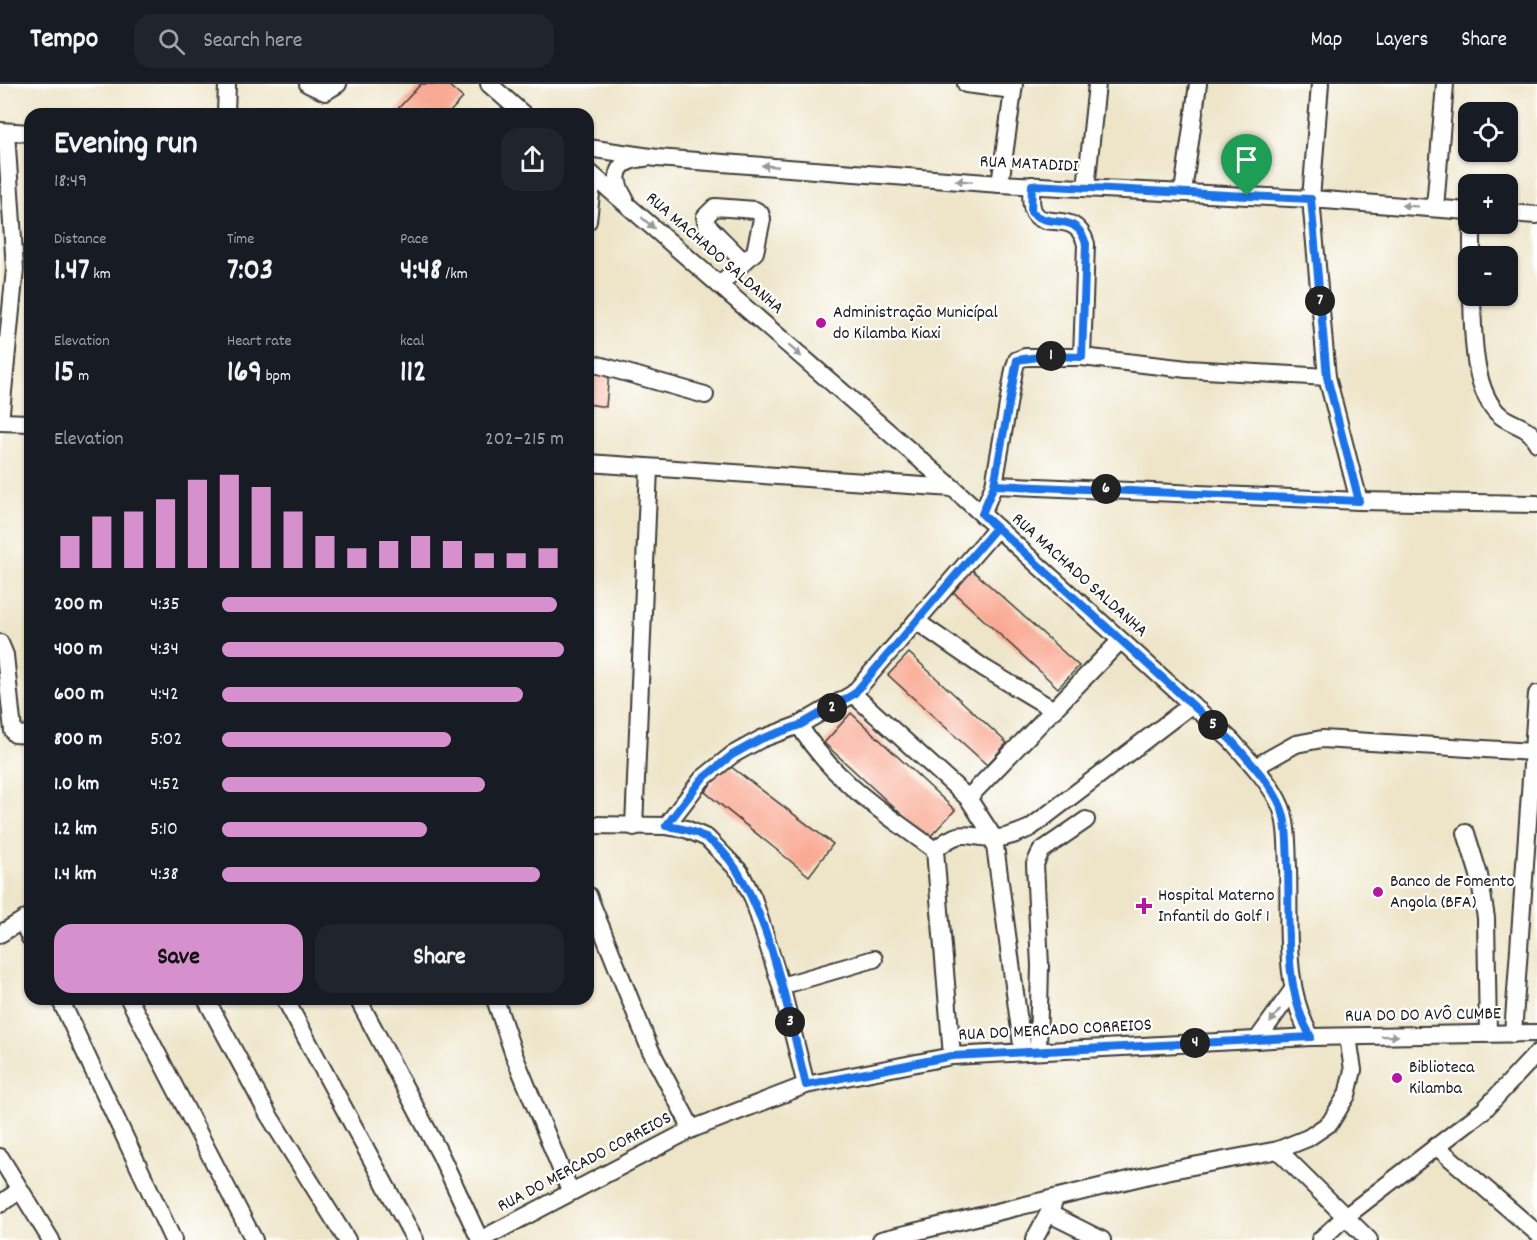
<!DOCTYPE html>
<html lang="en">
<head>
<meta charset="utf-8">
<style>
	:root { --surface:#171b24; --page:#20242c; --text:#f1f3f6; --muted:#9ea1a6; --line:#363941; --accent:#d690ce }
	body { margin:0; font-family:Dekko,sans-serif; background:var(--page); color:var(--text); height:100vh; display:flex; flex-direction:column; font-size:22px; white-space:nowrap }
	* { box-sizing:border-box; margin:0 }
	p { font-size:20px; color:var(--muted) }
	.icon { flex:none; width:33px; height:33px; fill:none; stroke:currentColor; stroke-width:2; stroke-linecap:round; stroke-linejoin:round }
	.map { position:relative; flex:1; overflow:hidden }
	.drawer { position:absolute; left:24px; top:24px; width:570px; height:897px; display:flex; flex-direction:column; background:var(--surface); border-radius:18px; box-shadow:0 2px 4px #0004 }
	.drawer>* { flex:none }
	.controls { position:absolute; left:1458px; top:18px; display:grid; gap:12px }
	.controls a { display:grid; place-items:center; width:60px; height:60px; border-radius:12px; background:var(--surface); box-shadow:0 2px 4px #0004; font-size:30px }
	.pin { position:absolute; display:grid; place-items:center; width:51px; height:51px; color:#fff; margin:-62px -26px; border-radius:50% 50% 50% 0; rotate:-45deg; box-shadow:0 0 6px #0007 }
	.pin .icon { rotate:45deg }
	.km { position:absolute; width:30px; height:30px; margin:-15px; border-radius:50%; background:#222; color:#fff; font-size:16px; line-height:30px; text-align:center }
	.round { display:grid; place-items:center; flex:none; width:63px; height:63px; border-radius:18px; background:var(--page) }
	.headline { display:flex; align-items:center; justify-content:space-between; height:102px; padding:0 30px }
	h1 { font-size:33px; font-weight:800; line-height:45px }
	.stats { display:grid; grid-template-columns:repeat(3,1fr); gap:9px; height:102px; padding:6px 30px }
	.stats div { display:grid; align-content:center }
	.stats b { font-size:30px; font-weight:800 }
	.stats small { font-size:16px; font-weight:400 }
	.stats p { font-size:16px }
	.chart { height:168px; padding:12px 30px }
	.chart p { display:flex; justify-content:space-between }
	.chart svg { width:100%; height:108px; margin-top:6px; stroke:var(--accent); stroke-width:6 }
	.action { display:flex; gap:12px; margin-top:auto; padding:12px 30px }
	.action a { flex:1; height:69px; border-radius:18px; background:var(--accent); color:#111; font-size:24px; font-weight:800; line-height:69px; text-align:center }
	.action a+a { background:var(--page); color:var(--text) }
	ul { padding:0 30px; list-style:none; font-size:20px }
	li { display:grid; grid-template-columns:96px 72px 1fr; align-items:center; height:45px }
	li i { height:15px; border-radius:8px; background:var(--accent) }
	header { display:flex; align-items:center; gap:36px; box-sizing:border-box; height:84px; padding:0 30px; background:var(--surface); border-bottom:2px solid var(--line) }
	header strong { font-size:28px }
	nav { display:flex; gap:33px; margin-inline-start:auto; font-size:21px }
	.search { width:420px; height:54px; background:var(--page); display:flex; align-items:center; gap:15px; box-sizing:border-box; padding:0 21px; border-radius:18px; color:var(--muted); font-size:22px }
	.map>svg:first-child { display:block }
	.building { fill:#f9aa94 }
	.lines { fill:none; stroke-linecap:round; stroke-linejoin:round }
	.minor-casing { stroke:#3c3a36; stroke-width:20 }
	.minor { stroke:#fff; stroke-width:16 }
	.oneway { fill:#999 }
	.route-casing { stroke:#fff; stroke-width:12 }
	.route { stroke:#1a73e8; stroke-width:8 }
	.poi-dot { fill:#b5179e; stroke:#fff; stroke-width:2 }
	.labels { text-anchor:middle; dominant-baseline:central; stroke-width:4.5; stroke-linejoin:round; paint-order:stroke }
	.street-label { font-size:18px; fill:#1c1c1c; stroke:#fff }
	.poi-label { font-size:18px; fill:#1c1c1c; stroke:#fff; text-anchor:start }
</style>
</head>
<body>
<header>
<strong>Tempo</strong>
<div class="search"><svg class="icon" aria-label="search" viewBox="0 0 24 24"><circle cx="10" cy="10" r="6"/><path d="M15 15l6 6"/></svg>Search here</div>
<nav><a>Map</a><a>Layers</a><a>Share</a></nav>
</header>
<div class="map">
<svg width="1537" height="1156" viewBox="0 0 1537 1156">
	<rect width="100%" height="100%" fill="#fff"/>
	<filter id="ink" filterUnits="userSpaceOnUse"><feTurbulence type="fractalNoise" baseFrequency=".0167" numOctaves="2"/><feDisplacementMap in="SourceGraphic" scale="12" xChannelSelector="R" yChannelSelector="G"/><feConvolveMatrix kernelMatrix="1 2 1 2 8 2 1 2 1" color-interpolation-filters="sRGB"/></filter>
	<filter id="wash" filterUnits="userSpaceOnUse"><feTurbulence type="fractalNoise" baseFrequency=".008" numOctaves="4" result="noise"/><feDisplacementMap in="SourceGraphic" scale="24" xChannelSelector="R" yChannelSelector="G"/><feGaussianBlur stdDeviation="1.35" result="paint"/><feColorMatrix in="noise" values="0 0 0 0 0 0 0 0 0 0 0 0 0 0 0 0 0 1.4 0 .05"/><feComposite in="paint" operator="in"/></filter>
	<g filter="url(#wash)">
		<rect width="100%" height="100%" fill="#eee5c9"/>
		<g id="blocks">
			<g class="building">
				<path d="M421,0H447L463,14L448,30H393Z"/>
				<path d="M588,283L609,288L606,323L588,320Z"/>
				<path d="M969,483L1079,582L1058,604L950,505Z"/>
				<path d="M909,569L1007,659L987,681L888,591Z"/>
				<path d="M851,629L955,726L928,755L824,659Z"/>
				<path d="M726,679L833,760L809,792L705,708Z"/>
			</g>
		</g>
	</g>
	<g filter="url(#ink)">
		<use href="#blocks" fill-opacity="0" stroke="#3c3a36" stroke-width="1.5"/>
		<g class="lines">
			<defs>
				<g id="minor">
					<path d="M308,0L325,8L338,0"/>
					<path d="M489,0L523,30"/>
					<path d="M966,0L1013,6"/>
					<path d="M1320,0L1311,115L1327,293L1359,417"/>
					<path d="M226,30L227,0"/>
					<path d="M0,47L30,49"/>
					<path d="M588,64L657,74L1000,100L1311,115L1468,127"/>
					<path d="M588,87L953,404L1232,657C1249,677 1271,699 1281,723C1288,741 1287,764 1288,783C1290,839 1282,903 1311,953"/>
					<path d="M588,91L593,92L588,137"/>
					<path d="M1000,100L1014,0"/>
					<path d="M1032,101C1024,164 1073,114 1086,160L1082,273"/>
					<path d="M1086,104L1097,0"/>
					<path d="M1183,108L1198,0"/>
					<path d="M625,115C611,92 616,76 645,74"/>
					<path d="M1435,124L1445,0"/>
					<path d="M1508,129L1537,131"/>
					<path d="M1472,140V172"/>
					<path d="M719,201L755,168L762,135L760,129L755,126L715,123L705,133L707,141L743,177"/>
					<path d="M1472,212C1473,246 1472,309 1501,332C1514,342 1530,342 1537,359"/>
					<path d="M588,278L705,311"/>
					<path d="M0,338L15,185L6,48"/>
					<path d="M0,338L30,339"/>
					<path d="M588,379L953,404"/>
					<path d="M994,401L1359,417L1537,420"/>
					<path d="M982,430L994,401L1014,286L1017,276L1025,273H1082L1187,285L1327,293"/>
					<path d="M916,537L984,584L1054,626"/>
					<path d="M0,559L5,571L13,647L15,650L30,651"/>
					<path d="M853,610L968,714L994,754L1023,968"/>
					<path d="M799,641C832,696 884,729 935,766"/>
					<path d="M1255,683L1296,660L1322,655L1534,668"/>
					<path d="M968,714L1120,557"/>
					<path d="M588,741L666,742L686,745L707,754L740,788L753,814L781,902L806,1001"/>
					<path d="M666,742L702,695L732,671L761,655L799,641L853,610L997,444"/>
					<path d="M634,743L649,384"/>
					<path d="M1466,749L1479,791L1486,834L1488,950"/>
					<path d="M588,811L650,965L692,1045"/>
					<path d="M22,837L30,854"/>
					<path d="M0,850L30,832"/>
					<path d="M781,902L874,875"/>
					<path d="M60,915L173,1156"/>
					<path d="M129,915L254,1156"/>
					<path d="M206,915L268,1030L347,1156"/>
					<path d="M285,915L415,1156"/>
					<path d="M358,915L440,1070L480,1156"/>
					<path d="M495,915L514,971L570,1107"/>
					<path d="M1513,950L1537,610"/>
					<path d="M1257,956L1292,907"/>
					<path d="M1038,967L1040,882L1035,780L1041,767L1086,736"/>
					<path d="M952,972L935,766C964,741 966,755 998,754C1010,753 1019,749 1030,744L1191,621"/>
					<path d="M1436,1062L1537,1149"/>
					<path d="M1278,1066L1369,1156"/>
					<path d="M0,1073L51,1156"/>
					<path d="M0,1120L20,1106"/>
					<path d="M1050,1130L1102,1156"/>
					<path d="M480,1156L692,1045L806,1001L952,972L1311,953L1537,949"/>
					<path d="M881,1156L1166,1087L1278,1066L1308,1054L1330,1039L1347,1011L1353,986L1348,953"/>
					<path d="M1034,1156L1053,1121"/>
					<path d="M1320,1156L1345,1133L1484,1026L1537,969"/>
				</g>
			</defs>
			<use href="#minor" class="minor-casing"/>
			<use href="#minor" class="minor"/>
		</g>
		<defs><path id="oneway-solid" d="M-6-.8H1V-3.2L6.5 0L1 3.2V.8H-6Z" transform="scale(1.5)"/></defs>
		<g class="oneway">
			<use href="#oneway-solid" transform="translate(770 82) rotate(-175)"/>
			<use href="#oneway-solid" transform="translate(964 97) rotate(-175)"/>
			<use href="#oneway-solid" transform="translate(1410 122) rotate(-176)"/>
			<use href="#oneway-solid" transform="translate(648 139) rotate(41)"/>
			<use href="#oneway-solid" transform="translate(795 267) rotate(41)"/>
			<use href="#oneway-solid" transform="translate(1275 932) rotate(126)"/>
			<use href="#oneway-solid" transform="translate(1390 952) rotate(-1)"/>
		</g>
	</g>
	<g class="lines" filter="url(#ink)">
		<defs>
			<path id="route" d="M1247,112L1032,101L1031,128C1051,146 1076,126 1086,160L1082,273L1046,272L1017,276L994,401L982,430L996,444L854,610L800,641L761,655L732,671L702,695L666,742C680,744 693,746 706,754C764,788 790,937 806,1001L952,972L1311,953C1282,903 1290,839 1288,783C1287,764 1288,741 1281,723C1271,699 1249,677 1232,657L982,430L994,401L1359,417L1327,293L1311,115L1247,112"/>
		</defs>
		<use href="#route" class="route-casing"/>
		<use href="#route" class="route"/>
	</g>
	<g class="poi-dot">
		<circle cx="821" cy="239" r="6"/>
		<circle cx="1378" cy="808" r="6"/>
		<path d="M1141 813h6v6h6v6h-6v6h-6v-6h-6v-6h6z"/>
		<circle cx="1397" cy="994" r="6"/>
	</g>
	<g class="labels">
		<g class="street-label">
			<text transform="translate(1029 81) rotate(3)">RUA MATADIDI</text>
			<text transform="translate(714 170) rotate(41)">RUA MACHADO SALDANHA</text>
			<text transform="translate(1079 492) rotate(42)">RUA MACHADO SALDANHA</text>
			<text transform="translate(1423 932) rotate(-1)">RUA DO DO AVÔ CUMBE</text>
			<text transform="translate(1055 947) rotate(-3)">RUA DO MERCADO CORREIOS</text>
			<text transform="translate(585 1079) rotate(-28)">RUA DO MERCADO CORREIOS</text>
		</g>
		<g class="poi-label">
			<text x="833" y="229">Administração Municípal<tspan x="833" dy="21">do Kilamba Kiaxi</tspan></text>
			<text x="1390" y="798">Banco de Fomento<tspan x="1390" dy="21">Angola (BFA)</tspan></text>
			<text x="1158" y="812">Hospital Materno<tspan x="1158" dy="21">Infantil do Golf 1</tspan></text>
			<text x="1409" y="984">Biblioteca<tspan x="1409" dy="21">Kilamba</tspan></text>
		</g>
	</g>
</svg>
<div class="controls">
<a><svg class="icon" aria-label="locate" viewBox="0 0 24 24"><circle cx="12" cy="12" r="6"/><path d="M12 2v4M12 18v4M2 12h4M18 12h4"/></svg></a>
<a>+</a>
<a>−</a>
</div>
<div class="pin" style="left:1247px;top:112px;background:#1e9e55"><svg class="icon" aria-label="arrive" viewBox="0 0 24 24"><path d="M6 21V4h12l-3 4 3 4H6"/></svg></div>
<b class="km" style="left:1051px;top:272px">1</b>
<b class="km" style="left:832px;top:624px">2</b>
<b class="km" style="left:790px;top:938px">3</b>
<b class="km" style="left:1195px;top:959px">4</b>
<b class="km" style="left:1213px;top:641px">5</b>
<b class="km" style="left:1106px;top:405px">6</b>
<b class="km" style="left:1320px;top:217px">7</b>
<section class="drawer">
<div class="headline"><div><h1>Evening run</h1><p>18:49</p></div><a class="round"><svg class="icon" aria-label="share" viewBox="0 0 24 24"><path d="M12 15V3M7 8l5-5 5 5M5 13v7h14v-7"/></svg></a></div>
<div class="stats">
<div><p>Distance</p><b>1.47<small> km</small></b></div>
<div><p>Time</p><b>7:03</b></div>
<div><p>Pace</p><b>4:48<small> /km</small></b></div>
</div>
<div class="stats">
<div><p>Elevation</p><b>15<small> m</small></b></div>
<div><p>Heart rate</p><b>169<small> bpm</small></b></div>
<div><p>kcal</p><b>112</b></div>
</div>
<div class="chart"><p><span>Elevation</span>202–215 m</p>
<svg viewBox="0 0 160 44" preserveAspectRatio="none"><path d="M5 44V31M15 44V23M25 44V21M35 44V16M45 44V8M55 44V6M65 44V11M75 44V21M85 44V31M95 44V36M105 44V33M115 44V31M125 44V33M135 44V38M145 44V38M155 44V36"/></svg>
</div>
<ul>
<li><b>200 m</b>4:35<i style="width:98%"></i></li>
<li><b>400 m</b>4:34<i style="width:100%"></i></li>
<li><b>600 m</b>4:42<i style="width:88%"></i></li>
<li><b>800 m</b>5:02<i style="width:67%"></i></li>
<li><b>1.0 km</b>4:52<i style="width:77%"></i></li>
<li><b>1.2 km</b>5:10<i style="width:60%"></i></li>
<li><b>1.4 km</b>4:38<i style="width:93%"></i></li>
</ul>
<div class="action"><a>Save</a><a>Share</a></div>
</section>
</div>
</body>
</html>
